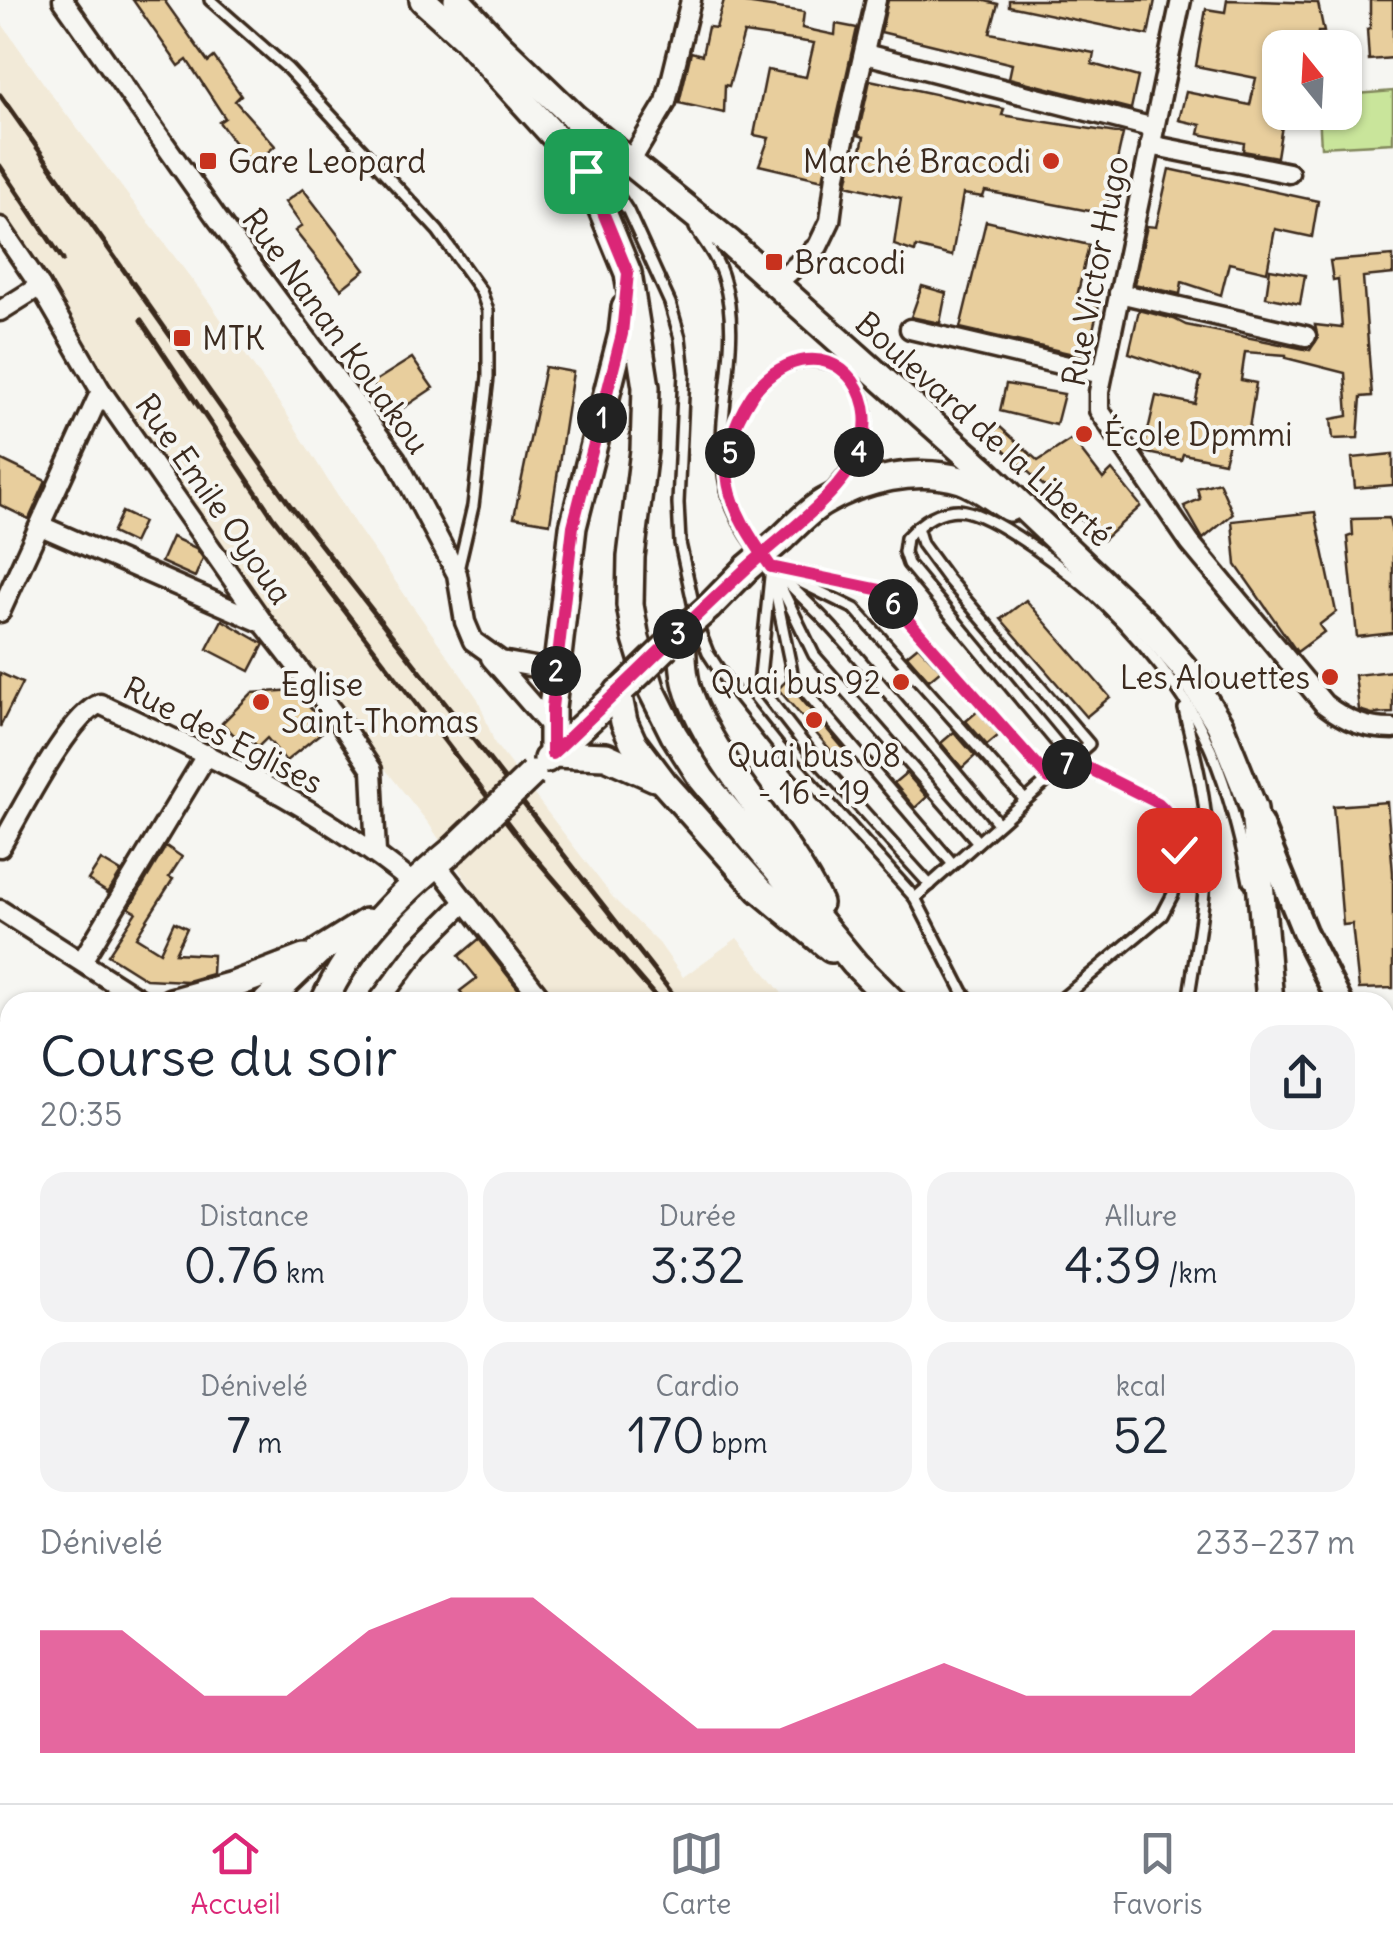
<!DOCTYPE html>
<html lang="fr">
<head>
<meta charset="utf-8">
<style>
	:root { --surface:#fff; --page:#f2f2f3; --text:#1f2937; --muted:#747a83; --line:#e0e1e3; --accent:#db2777 }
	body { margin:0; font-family:Delius,sans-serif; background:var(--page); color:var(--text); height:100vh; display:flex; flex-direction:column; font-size:38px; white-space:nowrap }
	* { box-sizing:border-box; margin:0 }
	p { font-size:32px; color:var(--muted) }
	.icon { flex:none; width:55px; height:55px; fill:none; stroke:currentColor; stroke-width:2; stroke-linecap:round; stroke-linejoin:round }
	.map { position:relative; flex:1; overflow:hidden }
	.sheet { position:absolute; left:0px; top:992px; width:1395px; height:812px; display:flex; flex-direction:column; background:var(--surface); border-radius:30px 30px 0 0; box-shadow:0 2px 8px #0004 }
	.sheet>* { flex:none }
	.needle { width:65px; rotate:342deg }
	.controls { position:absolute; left:1262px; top:30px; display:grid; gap:20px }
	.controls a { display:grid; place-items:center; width:100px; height:100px; border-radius:20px; background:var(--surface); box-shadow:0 2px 8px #0004; font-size:50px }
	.pin { position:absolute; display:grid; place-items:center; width:85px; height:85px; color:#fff; margin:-42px; border-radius:20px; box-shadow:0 5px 15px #0006 }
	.km { position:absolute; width:50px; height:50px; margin:-25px; border-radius:50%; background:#222; color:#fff; font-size:28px; line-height:50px; text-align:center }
	.round { display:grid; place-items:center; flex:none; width:105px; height:105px; border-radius:30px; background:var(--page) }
	.overview { display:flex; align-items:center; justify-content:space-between; height:170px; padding:0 40px }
	h1 { font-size:55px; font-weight:600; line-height:75px }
	.stats { display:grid; grid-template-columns:repeat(3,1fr); gap:15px; height:170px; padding:10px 40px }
	.stats div { display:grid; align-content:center; border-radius:25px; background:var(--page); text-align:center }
	.stats b { font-size:50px; font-weight:600 }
	.stats small { font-size:28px; font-weight:400 }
	.stats p { font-size:28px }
	.chart { height:280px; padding:20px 40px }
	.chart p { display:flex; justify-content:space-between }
	.chart svg { width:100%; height:180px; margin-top:10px; fill:var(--accent); opacity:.7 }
	.menu { display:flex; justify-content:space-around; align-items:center; height:140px; border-top:2px solid var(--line); background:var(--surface); font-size:28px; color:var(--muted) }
	.menu a { display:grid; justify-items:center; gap:5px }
	.menu .selected { color:var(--accent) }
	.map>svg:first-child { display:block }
	.built { fill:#f2ead8 }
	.green { fill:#c9e59b; stroke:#82885c; stroke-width:2.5 }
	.building { fill:#e8ce9d; stroke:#3b2a1e; stroke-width:2.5 }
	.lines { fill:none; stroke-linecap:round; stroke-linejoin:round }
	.service-casing { stroke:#3b2a1e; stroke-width:16 }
	.minor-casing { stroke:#3b2a1e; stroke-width:25 }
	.tertiary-casing { stroke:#3b2a1e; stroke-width:30 }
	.secondary-casing { stroke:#3b2a1e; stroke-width:32 }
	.service { stroke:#f6f6f2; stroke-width:9 }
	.minor { stroke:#f6f6f2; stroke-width:18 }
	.tertiary { stroke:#f6f6f2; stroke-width:22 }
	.secondary { stroke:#f6f6f2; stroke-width:25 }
	.rail { stroke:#3b2a1e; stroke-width:5 }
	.secondary-bridge-casing { stroke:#3b2a1e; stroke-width:32; stroke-linecap:butt }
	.secondary-bridge { stroke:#f6f6f2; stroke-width:25 }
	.route-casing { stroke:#fff; stroke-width:20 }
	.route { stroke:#db2777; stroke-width:12 }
	.poi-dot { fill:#c8321e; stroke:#f6f6f2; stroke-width:4 }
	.labels { text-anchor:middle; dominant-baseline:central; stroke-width:8; stroke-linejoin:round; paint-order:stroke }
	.poi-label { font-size:32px; fill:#3b2a1e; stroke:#f6f6f2; text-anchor:start }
	.street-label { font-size:32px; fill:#3b2a1e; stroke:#f6f6f2 }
</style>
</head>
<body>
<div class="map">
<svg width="1393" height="1803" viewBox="0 0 1393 1803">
	<rect width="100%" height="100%" fill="#f6f6f2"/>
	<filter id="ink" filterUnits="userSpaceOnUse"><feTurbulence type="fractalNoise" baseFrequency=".01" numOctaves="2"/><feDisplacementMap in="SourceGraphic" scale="20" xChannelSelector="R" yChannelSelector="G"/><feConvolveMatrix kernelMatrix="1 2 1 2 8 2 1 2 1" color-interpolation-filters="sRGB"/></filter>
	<g filter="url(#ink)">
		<g class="built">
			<path d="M0,21L51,94L209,302L288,416L355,524L478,699L495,744L615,900L659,943L683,977L737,938L789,1002H558L502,934L429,824L268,622L177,488L0,213Z"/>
			<path d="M1197,1795H1348L1355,1803H1203Z"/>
		</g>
		<path class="green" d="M1393,91V143L1321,147L1319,113L1345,112V95Z"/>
		<g class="building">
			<path d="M133,0H164L208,62L214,57L241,95L235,101L275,146L252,166L219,122L225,118L187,60L179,66Z"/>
			<path d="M724,0H746L745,3L804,12L802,28L835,35L836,24L857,28L823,180L759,165L769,138L754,135L767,70L806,77L814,43L744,33L729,86L725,85L724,113L679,103L691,52L702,55L708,27L716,28Z"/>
			<path d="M888,0H981L998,4L990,33L1094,53L1092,64L1138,77L1131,109L1009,78L1012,64L881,32Z"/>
			<path d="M1009,0H1155L1148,35L1009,6Z"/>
			<path d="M1227,0L1318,3L1324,32H1318L1317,48H1280L1277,112L1284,113L1277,157L1243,151L1244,143L1199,134L1201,125L1179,120L1186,92L1250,105L1256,78L1196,66L1206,9L1225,12Z"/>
			<path d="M1370,0H1393V58L1369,60L1367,29L1370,28Z"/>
			<path d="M870,80L1004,109L1002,115L1123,134L1105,214L985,191L983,197L963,194L952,256L916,247L915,252L894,245L901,198L847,185L851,166L857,167L864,137L858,135Z"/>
			<path d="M1169,169L1318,201L1312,237L1275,229L1267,272L1229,263L1221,295L1182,282L1180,294L1134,284L1147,226L1156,227Z"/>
			<path d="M303,189L365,270L341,289L295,231L302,226L285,202Z"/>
			<path d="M986,221L1089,245L1076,301L1099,306L1086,357L960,328Z"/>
			<path d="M1393,256V274L1363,277L1372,396L1361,397L1358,438L1333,439L1331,419L1348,416L1345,373L1286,358V355L1245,352L1241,380L1256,383L1247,442L1230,439L1224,462L1183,454L1181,460L1143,452L1156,396L1195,404L1201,377L1129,353L1139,310L1174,319L1186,325L1310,350L1318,338L1315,325L1342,328L1338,279L1333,280L1330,261Z"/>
			<path d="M1270,269L1305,275L1300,304L1266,297Z"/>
			<path d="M922,286L946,293L940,323L911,317Z"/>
			<path d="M412,358L433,388L394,414L372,383Z"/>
			<path d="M545,367L573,372L550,523L514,517Z"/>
			<path d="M1006,384L1064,394L1056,425L1000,411Z"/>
			<path d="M999,426L1038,461L1072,439L1103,479L1112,470L1141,506L1103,540L989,436Z"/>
			<path d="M1393,454V485L1355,488L1352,458Z"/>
			<path d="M0,459L46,481L29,519L0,505Z"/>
			<path d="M1219,482L1233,514L1203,539L1184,506L1200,499L1197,488Z"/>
			<path d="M122,512L143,522L133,543L112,533Z"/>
			<path d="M1315,512L1336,612L1319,625L1324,632L1297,652L1236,565L1232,521Z"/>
			<path d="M1389,518L1393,538V633L1357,637L1347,537L1353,535L1352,519Z"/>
			<path d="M172,537L196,548L203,558L195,577L161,562Z"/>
			<path d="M1026,600L1110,697L1086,717L1001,619Z"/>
			<path d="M222,620L264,644L250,671L207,649Z"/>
			<path d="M918,646L941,670L929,680L907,655Z"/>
			<path d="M1393,671V713L1372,714L1359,710L1355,675Z"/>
			<path d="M0,673L22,683L0,727Z"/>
			<path d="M786,681L848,754L840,761L778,689Z"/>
			<path d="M295,690L327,728L286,761L267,738L258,747L252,741L246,747L222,723L252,693Z"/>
			<path d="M978,711L999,735L987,745L966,721Z"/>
			<path d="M954,732L975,756L962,768L941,743Z"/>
			<path d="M906,773L927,797L915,808L894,783Z"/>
			<path d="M1387,802L1393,873V988L1359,989L1352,924L1343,925L1333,806Z"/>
			<path d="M166,846L182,857L169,877L173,879L136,937L160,952L174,922L187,928L175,953L213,955L212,974L187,981L146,979L108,955L136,912L129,908Z"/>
			<path d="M101,860L121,872L108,893L88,880Z"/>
			<path d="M479,939L519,990L503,1002H497L492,996L484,1002H469L460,991L477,978L459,956Z"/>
		</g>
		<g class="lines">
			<defs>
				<g id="service">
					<path d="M210,0L287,68L438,231L481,291L488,311V377L473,506L458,570"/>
					<path d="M593,172L608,180L628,211L670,303L680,338L684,373L678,503L680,543L699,630L708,653L725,679L780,748L915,898L963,992L972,1002"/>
					<path d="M695,228C707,245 719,261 724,281C744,347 711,419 726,486C740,549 795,586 835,631C890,694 944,759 998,823"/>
					<path d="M728,463C747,313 899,345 859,451C854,465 841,477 832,489"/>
					<path d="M771,567L759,686L815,758L930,885"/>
					<path d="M774,568L881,590L1049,779"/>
					<path d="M782,573L855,609L1025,800"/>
					<path d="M777,579L814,655L977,841"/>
					<path d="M773,580L793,677L952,863"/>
					<path d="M1184,709C1194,752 1206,795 1207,839C1207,894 1196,949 1188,1002"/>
					<path d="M915,898L1089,744L947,578L922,544L917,527"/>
					<path d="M1058,1002L1162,915L1173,894L1178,872L1176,829L1170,815L1158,803L1071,760L908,564L904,552L906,538C919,524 937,510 958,510C992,511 1079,579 1104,604C1130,629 1157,661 1178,690C1217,745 1236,817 1249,882"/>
					<path d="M1385,1073H1393"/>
					<path d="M1385,1513L1393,1521"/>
				</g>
				<g id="minor">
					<path d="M63,0L216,217L396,459L457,574L465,622L473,641L501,661L556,671"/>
					<path d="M1181,0L1099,392V410L1190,543L1324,704C1346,721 1365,729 1393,729"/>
					<path d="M865,54L1154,128"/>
					<path d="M1150,145L1289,173"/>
					<path d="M630,162L666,102L691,0"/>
					<path d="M0,227L40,286L0,311"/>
					<path d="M776,284L818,246L830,221L836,175L876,0"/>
					<path d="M40,286L101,391"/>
					<path d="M1119,293L1306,336"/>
					<path d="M910,329L1102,374"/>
					<path d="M41,526L263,623"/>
					<path d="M0,612L101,391L264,624L338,719L372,770L376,853"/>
					<path d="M491,658L552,728"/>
					<path d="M0,847C19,816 69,714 100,704C209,755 322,808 415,885"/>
					<path d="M436,864L544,1002"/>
					<path d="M0,910L144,1002"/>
					<path d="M82,961L207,754"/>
					<path d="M378,1002L419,948L466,901"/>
					<path d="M1385,1312L1393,1311"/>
					<path d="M0,1369L10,1366"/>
					<path d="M208,1795L253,1803"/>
					<path d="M754,1795L760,1803"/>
					<path d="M969,1795L975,1803"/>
					<path d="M1172,1795L1178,1803"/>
					<path d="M109,1803L113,1795"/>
					<path d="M551,1803L562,1795"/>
				</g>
				<g id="tertiary">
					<path d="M1260,823L1304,931L1340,1002"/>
					<path d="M0,1037L10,1035"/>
					<path d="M1385,1041L1393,1043"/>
					<path d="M1385,1085L1393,1084"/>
					<path d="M1385,1491L1393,1499"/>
					<path d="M1385,1545L1393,1553"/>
				</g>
				<g id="secondary">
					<path d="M423,0L465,38L586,171L628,273L646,387L644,450L631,557L630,605L636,639L652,691L674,735L702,779L855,964L893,1002"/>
					<path d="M457,0L500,46L575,118L730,243L984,470L1147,625L1186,670L1220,725L1254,809L1270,1002"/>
					<path d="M782,538C795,526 808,511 824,502C863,479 917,467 961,480C978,486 994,499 1009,508"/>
					<path d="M709,607L747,568"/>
					<path d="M682,631C683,651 682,673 689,693C717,770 783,829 819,903"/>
					<path d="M618,692L624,722L633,742L664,783L760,890L831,949"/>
					<path d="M552,754V708L573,527L622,334L625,308"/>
					<path d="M552,754L606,756L655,778"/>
					<path d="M547,759L628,684"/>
					<path d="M171,1002L236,984L304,958"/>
					<path d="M266,1002L318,952L366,922"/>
					<path d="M324,1002C351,941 402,892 453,850"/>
					<path d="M29,1803L32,1795"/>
					<path d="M56,1803L58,1795"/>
				</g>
			</defs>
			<use href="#service" class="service-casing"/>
			<use href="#minor" class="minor-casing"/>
			<use href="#tertiary" class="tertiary-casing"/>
			<use href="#secondary" class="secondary-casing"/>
			<use href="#service" class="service"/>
			<use href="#minor" class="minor"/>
			<use href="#tertiary" class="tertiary"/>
			<use href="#secondary" class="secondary"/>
			<g class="rail">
				<path d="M0,95L289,504L679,1002"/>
				<path d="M0,166L63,260"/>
				<path d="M141,320L272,516L526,847L660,1002"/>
				<path d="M1322,1795L1328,1803"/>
			</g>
			<defs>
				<g id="secondary-bridge">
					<path d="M747,568L782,538"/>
					<path d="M691,623L709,607"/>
					<path d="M628,684L667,646"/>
					<path d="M453,850L533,773"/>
				</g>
			</defs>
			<use href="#secondary-bridge" class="secondary-bridge-casing"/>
			<use href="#secondary-bridge" class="secondary-bridge"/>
		</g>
	</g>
	<g class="lines" filter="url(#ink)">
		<defs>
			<path id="route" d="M586,171L628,273L622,334L573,526L552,708V754C618,692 682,628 749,566C783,535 840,495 859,453C869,429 868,402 853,381C824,343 775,361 752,395C707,465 728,506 771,567L881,590L1049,779L1072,760L1158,803L1170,815L1179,850"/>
		</defs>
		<use href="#route" class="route-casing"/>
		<use href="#route" class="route"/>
	</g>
	<g class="poi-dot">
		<rect x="198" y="151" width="20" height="20" rx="5"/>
		<circle cx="1051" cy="161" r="10"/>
		<rect x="764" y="252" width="20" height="20" rx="5"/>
		<rect x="172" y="328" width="20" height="20" rx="5"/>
		<circle cx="1084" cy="434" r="10"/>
		<circle cx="1330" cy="677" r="10"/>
		<circle cx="901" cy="682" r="10"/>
		<circle cx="261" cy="702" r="10"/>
		<circle cx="814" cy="720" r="10"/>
	</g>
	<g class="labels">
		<g class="poi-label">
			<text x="228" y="161">Gare Leopard</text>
			<text x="1031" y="161" text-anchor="end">Marché Bracodi</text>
			<text x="794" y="262">Bracodi</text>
			<text x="202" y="338">MTK</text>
			<text x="1104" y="434">École Dpmmi</text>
			<text x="1310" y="677" text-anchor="end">Les Alouettes</text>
			<text x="881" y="682" text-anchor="end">Quai bus 92</text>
			<text x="281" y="684">Eglise<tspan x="281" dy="37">Saint-Thomas</tspan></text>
			<text x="814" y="755" text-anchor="middle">Quai bus 08<tspan x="814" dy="37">- 16 - 19</tspan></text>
		</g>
		<g class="street-label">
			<text transform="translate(1095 271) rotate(-79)">Rue Victor Hugo</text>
			<text transform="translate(336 331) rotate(54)">Rue Nanan Kouakou</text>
			<text transform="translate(984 429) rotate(42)">Boulevard de la Liberté</text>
			<text transform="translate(214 499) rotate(55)">Rue Emile Oyoua</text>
			<text transform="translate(223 735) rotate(27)">Rue des Eglises</text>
		</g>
	</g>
</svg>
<div class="controls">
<a><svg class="needle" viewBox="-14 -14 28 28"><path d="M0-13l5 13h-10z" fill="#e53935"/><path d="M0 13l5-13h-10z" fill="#747a83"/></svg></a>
</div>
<div class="pin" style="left:586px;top:171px;background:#1e9e55"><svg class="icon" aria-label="arrive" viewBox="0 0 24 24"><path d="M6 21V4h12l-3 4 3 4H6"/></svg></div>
<div class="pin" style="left:1179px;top:850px;background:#d93025"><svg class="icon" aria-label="check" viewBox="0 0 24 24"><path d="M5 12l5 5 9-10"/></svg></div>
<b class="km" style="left:602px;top:418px">1</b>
<b class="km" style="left:556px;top:671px">2</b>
<b class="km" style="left:678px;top:634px">3</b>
<b class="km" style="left:859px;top:452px">4</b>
<b class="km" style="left:730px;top:453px">5</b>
<b class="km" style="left:893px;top:604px">6</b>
<b class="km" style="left:1067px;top:764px">7</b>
<section class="sheet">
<div class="overview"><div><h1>Course du soir</h1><p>20:35</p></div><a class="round"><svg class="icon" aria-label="share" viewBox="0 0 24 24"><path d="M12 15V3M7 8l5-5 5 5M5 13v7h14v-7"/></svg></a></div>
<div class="stats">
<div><p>Distance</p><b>0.76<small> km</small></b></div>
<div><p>Durée</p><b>3:32</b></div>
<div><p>Allure</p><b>4:39<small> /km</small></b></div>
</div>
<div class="stats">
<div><p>Dénivelé</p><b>7<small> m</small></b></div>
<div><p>Cardio</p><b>170<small> bpm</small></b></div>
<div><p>kcal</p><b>52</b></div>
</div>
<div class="chart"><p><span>Dénivelé</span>233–237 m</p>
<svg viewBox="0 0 160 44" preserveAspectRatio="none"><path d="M0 44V14L10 14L20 30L30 30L40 14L50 6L60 6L70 22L80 38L90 38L100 30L110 22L120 30L130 30L140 30L150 14L160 14V44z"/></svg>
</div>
</section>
</div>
<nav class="menu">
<a class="selected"><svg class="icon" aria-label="home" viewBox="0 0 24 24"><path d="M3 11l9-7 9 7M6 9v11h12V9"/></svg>Accueil</a>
<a><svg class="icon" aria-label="map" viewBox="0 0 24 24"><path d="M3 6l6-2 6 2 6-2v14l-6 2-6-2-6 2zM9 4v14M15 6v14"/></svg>Carte</a>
<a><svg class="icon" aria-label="saved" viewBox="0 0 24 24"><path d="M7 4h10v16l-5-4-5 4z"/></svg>Favoris</a>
</nav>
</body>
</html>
